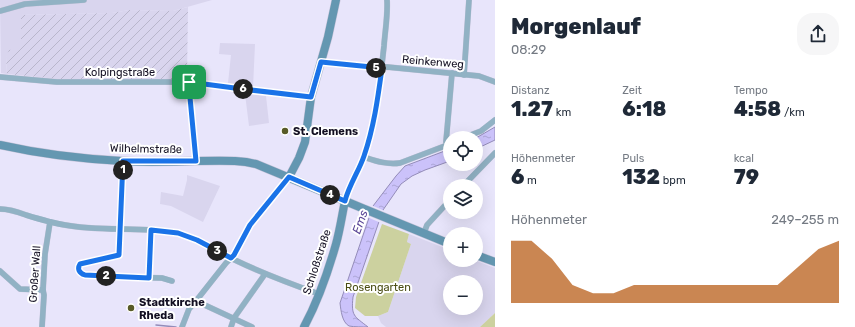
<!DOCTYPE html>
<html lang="de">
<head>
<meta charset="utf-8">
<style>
	:root { --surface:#fff; --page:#f6f6f7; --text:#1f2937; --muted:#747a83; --accent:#b45309 }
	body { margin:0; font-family:Rubik,sans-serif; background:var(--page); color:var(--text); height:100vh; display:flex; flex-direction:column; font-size:15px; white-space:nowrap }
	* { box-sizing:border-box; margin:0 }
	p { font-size:13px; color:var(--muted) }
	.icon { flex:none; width:22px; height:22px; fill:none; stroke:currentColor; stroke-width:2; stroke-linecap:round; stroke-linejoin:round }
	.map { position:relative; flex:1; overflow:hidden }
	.side { display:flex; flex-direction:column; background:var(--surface); width:360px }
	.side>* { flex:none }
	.buttons { position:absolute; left:443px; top:131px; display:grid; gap:8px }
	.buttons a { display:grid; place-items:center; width:40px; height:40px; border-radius:50%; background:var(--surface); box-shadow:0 4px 16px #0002; font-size:20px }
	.pin { position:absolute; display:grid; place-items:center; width:34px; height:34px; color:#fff; margin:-17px; border-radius:8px; box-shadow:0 2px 6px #0006 }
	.km { position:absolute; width:20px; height:20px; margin:-10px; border-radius:50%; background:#222; color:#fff; font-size:11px; line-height:20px; text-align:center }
	.round { display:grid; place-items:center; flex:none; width:42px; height:42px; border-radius:16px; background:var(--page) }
	.head { display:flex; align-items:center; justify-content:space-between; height:68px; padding:0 16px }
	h1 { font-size:22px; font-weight:800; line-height:30px }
	.stats { display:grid; grid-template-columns:repeat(3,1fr); gap:6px; height:68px; padding:4px 16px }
	.stats div { display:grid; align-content:center }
	.stats b { font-size:20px; font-weight:800 }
	.stats small { font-size:11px; font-weight:400 }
	.stats p { font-size:11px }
	.chart { height:112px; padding:8px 16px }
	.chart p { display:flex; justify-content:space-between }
	.chart svg { width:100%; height:72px; margin-top:4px; fill:var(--accent); opacity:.7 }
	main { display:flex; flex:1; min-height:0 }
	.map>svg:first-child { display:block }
	.built { fill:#d9d5ee; fill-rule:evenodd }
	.industrial { fill:url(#industrial-furrows) }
	.park { fill:#ccd19f }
	.water { fill:url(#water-ripples); stroke:#948cb9 }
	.pier { fill:#e8e5fb }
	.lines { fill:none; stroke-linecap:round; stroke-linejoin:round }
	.stream { stroke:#948cb9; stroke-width:1.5 }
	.street-casing { stroke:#c6c3d8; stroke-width:6 }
	.secondary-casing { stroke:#c6c3d8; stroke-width:9 }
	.street { stroke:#91b2c4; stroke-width:5.5 }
	.secondary { stroke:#6497b1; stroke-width:8 }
	.route-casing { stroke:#fff; stroke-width:8 }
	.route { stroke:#1a73e8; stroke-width:5 }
	.poi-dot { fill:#575a27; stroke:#fff; stroke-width:1.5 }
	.labels { text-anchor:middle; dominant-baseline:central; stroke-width:4; stroke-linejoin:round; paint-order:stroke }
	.street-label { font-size:11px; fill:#130f22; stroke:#fff }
	.poi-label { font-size:11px; font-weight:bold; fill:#130f22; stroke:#fff; text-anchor:start }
	.park-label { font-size:11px; fill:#4a4d14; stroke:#fff }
	.water-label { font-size:12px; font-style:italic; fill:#584495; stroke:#fff }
</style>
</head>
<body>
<main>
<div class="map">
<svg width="495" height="327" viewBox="0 0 495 327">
	<defs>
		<pattern id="industrial-furrows" width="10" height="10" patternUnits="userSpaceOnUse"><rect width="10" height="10" fill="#d9d5ee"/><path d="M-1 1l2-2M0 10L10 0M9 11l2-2" fill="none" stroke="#b9b6cc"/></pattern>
		<pattern id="water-ripples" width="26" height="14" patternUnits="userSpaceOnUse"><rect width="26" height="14" fill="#cbc2fa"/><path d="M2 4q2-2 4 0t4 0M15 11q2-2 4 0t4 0" fill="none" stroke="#ada6d6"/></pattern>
	</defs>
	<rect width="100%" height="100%" fill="#e8e5fb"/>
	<g class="built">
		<path d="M0,0H212L173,11L129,10L112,13L21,15V49L6,57L7,74L1,73Z"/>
		<path d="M220,43L255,44L253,87L228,83L231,55L219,54Z"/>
		<path d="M245,94L266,96L269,123L249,126Z"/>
		<path d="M187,175L220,186L203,222L171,206L160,204L161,192L183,196L187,180Z"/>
		<path d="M409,234L450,250V260H474L495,268V313L480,327H386L381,323L378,316L388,312L411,244L407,242ZM450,282H476V308H450Z"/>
	</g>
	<path class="industrial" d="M188,7L187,79H57L7,74L6,57L9,50L21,49V15L112,13L129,10L173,11Z"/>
	<g class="park">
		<path d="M382,224L409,234L407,242L411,244L388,312L378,316H365L355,308L356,297Z"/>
		<path d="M495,313V327H480Z"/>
	</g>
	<g class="water">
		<path d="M495,127V140L476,149V138Z"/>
		<path d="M450,149V161L425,170L412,176L401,184L383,210L353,297C351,316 354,316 368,327C363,327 354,327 349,326C342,322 341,311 340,303L373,206L396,176L405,166Z"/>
	</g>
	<path class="pier" d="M371,205L385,211L381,223L367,217Z"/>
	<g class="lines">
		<path class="stream" d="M156,325L176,327"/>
		<defs>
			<g id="street">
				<path d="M0,11L25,4L84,0"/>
				<path d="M321,62L376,68L387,67L479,76L495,82"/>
				<path d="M464,75L469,0"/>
				<path d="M0,77L57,82H189L242,89L311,97"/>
				<path d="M189,82V87L196,161"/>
				<path d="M463,138L481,131L495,120"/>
				<path d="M447,145L446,142L452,73"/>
				<path d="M364,157C376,161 387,165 400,163L450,144"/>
				<path d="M123,161L119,255L80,264C77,269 79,273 85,275L119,277L162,278L172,281"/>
				<path d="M463,186L495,153"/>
				<path d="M345,201C349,185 359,172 364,156C376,123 380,81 384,46C385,31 388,15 387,0"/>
				<path d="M0,209C9,209 18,212 26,215C39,219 52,223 65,225C101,232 140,226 177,233C198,238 217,252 237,261C264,274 291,284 319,294"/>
				<path d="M424,233L427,225L450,200"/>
				<path d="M0,271L20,289L43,290"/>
				<path d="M149,278L151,230"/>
				<path d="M196,301L252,327"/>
				<path d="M42,327L44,295L43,290L45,254L50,222"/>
				<path d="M182,327L189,309L196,301L226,263L234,255L250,225L289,177"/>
				<path d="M231,327L234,318L265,274"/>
			</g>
			<g id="secondary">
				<path d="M0,145C40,154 81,159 122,161C159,163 198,160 235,161L246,162L256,164L362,208L450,244"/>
				<path d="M289,177L299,158L305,142L311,97L328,37L336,0"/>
				<path d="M476,255L495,262"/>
				<path d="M304,327C318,301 328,272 336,244C340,230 342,215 345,201"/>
			</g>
		</defs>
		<use href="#street" class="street-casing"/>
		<use href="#secondary" class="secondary-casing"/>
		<use href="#street" class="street"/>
		<use href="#secondary" class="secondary"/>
	</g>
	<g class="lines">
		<defs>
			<path id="route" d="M321,62L382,68C378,97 374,127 364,156C359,171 349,185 345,201L289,177L250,225L234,255L231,258L197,240L178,233L151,230L149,278L85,275C79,273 77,269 80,264L119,255L123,161H196L189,87V82L242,89L311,97Z"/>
		</defs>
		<use href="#route" class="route-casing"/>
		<use href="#route" class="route"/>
	</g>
	<g class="poi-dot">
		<circle cx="285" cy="131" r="4"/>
		<circle cx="131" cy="308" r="4"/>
	</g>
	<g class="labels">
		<g class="street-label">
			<text transform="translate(433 62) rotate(5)">Reinkenweg</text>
			<text x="120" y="72">Kolpingstraße</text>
			<text transform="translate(146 149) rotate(1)">Wilhelmstraße</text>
			<text transform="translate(317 262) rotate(-72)">Schloßstraße</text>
			<text transform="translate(35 274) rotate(-86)">Großer Wall</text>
		</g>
		<g class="poi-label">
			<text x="293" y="131">St. Clemens</text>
			<text x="139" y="302">Stadtkirche<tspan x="139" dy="13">Rheda</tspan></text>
		</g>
		<g class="park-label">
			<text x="378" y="287">Rosengarten</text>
		</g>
		<g class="water-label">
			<text transform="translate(360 222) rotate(-70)">Ems</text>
		</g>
	</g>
</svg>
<div class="buttons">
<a><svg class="icon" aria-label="locate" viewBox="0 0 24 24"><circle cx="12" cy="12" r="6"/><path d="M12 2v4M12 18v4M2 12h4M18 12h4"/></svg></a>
<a><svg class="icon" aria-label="layers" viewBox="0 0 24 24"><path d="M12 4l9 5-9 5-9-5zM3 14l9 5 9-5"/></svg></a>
<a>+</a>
<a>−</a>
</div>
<div class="pin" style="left:189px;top:82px;background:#1e9e55"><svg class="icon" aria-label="arrive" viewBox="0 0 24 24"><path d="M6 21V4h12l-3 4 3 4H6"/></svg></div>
<b class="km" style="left:123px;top:170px">1</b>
<b class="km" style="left:106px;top:276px">2</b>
<b class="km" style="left:217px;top:251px">3</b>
<b class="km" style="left:330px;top:195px">4</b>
<b class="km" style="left:376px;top:68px">5</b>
<b class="km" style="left:243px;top:89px">6</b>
</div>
<section class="side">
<div class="head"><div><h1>Morgenlauf</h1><p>08:29</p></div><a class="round"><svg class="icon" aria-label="share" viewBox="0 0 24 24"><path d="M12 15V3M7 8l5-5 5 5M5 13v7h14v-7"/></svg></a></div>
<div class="stats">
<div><p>Distanz</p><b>1.27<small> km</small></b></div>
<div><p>Zeit</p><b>6:18</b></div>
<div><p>Tempo</p><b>4:58<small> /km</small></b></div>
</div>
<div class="stats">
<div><p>Höhenmeter</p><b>6<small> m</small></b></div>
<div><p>Puls</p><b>132<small> bpm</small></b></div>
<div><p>kcal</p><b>79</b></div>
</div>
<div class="chart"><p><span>Höhenmeter</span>249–255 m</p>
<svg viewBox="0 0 160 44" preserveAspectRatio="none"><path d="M0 44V6L10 6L20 17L30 33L40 38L50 38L60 33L70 33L80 33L90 33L100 33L110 33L120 33L130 33L140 22L150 11L160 6V44z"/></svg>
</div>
</section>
</main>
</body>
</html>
